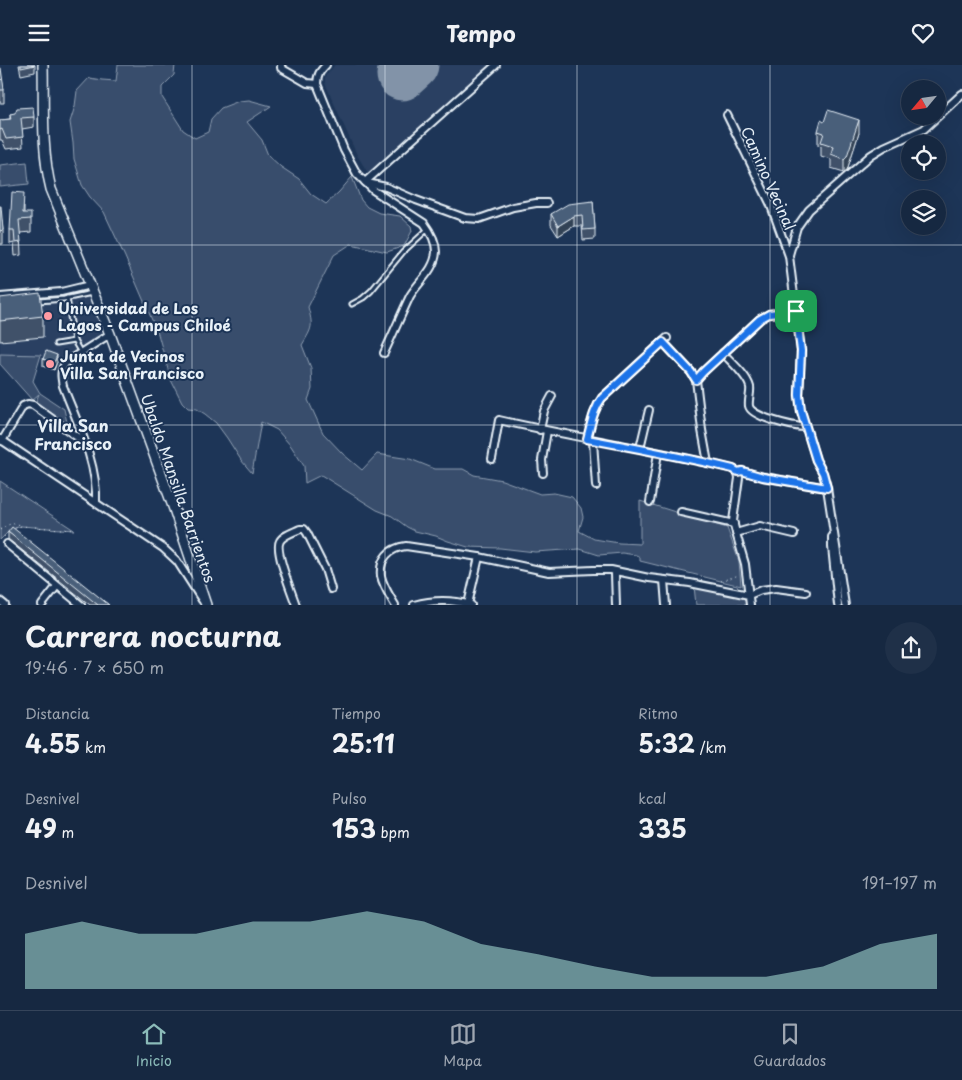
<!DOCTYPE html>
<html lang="es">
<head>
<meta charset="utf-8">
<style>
	:root { --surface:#162841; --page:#1f3048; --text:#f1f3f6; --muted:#9ea6b1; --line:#35445a; --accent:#8bbbb9 }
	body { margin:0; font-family:"Playpen Sans",sans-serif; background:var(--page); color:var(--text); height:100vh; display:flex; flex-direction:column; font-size:19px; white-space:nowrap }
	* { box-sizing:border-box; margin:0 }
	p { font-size:16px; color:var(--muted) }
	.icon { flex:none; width:28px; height:28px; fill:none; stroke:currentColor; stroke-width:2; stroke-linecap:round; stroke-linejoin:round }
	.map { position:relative; height:540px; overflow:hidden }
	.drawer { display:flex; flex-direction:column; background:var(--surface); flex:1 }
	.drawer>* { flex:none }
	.needle { width:32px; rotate:241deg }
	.fabs { position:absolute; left:901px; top:15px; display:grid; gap:10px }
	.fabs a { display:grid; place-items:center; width:45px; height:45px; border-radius:50%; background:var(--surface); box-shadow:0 5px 20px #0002,0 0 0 1px var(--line); font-size:25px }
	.pin { position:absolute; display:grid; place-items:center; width:42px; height:42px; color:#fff; margin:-21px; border-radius:10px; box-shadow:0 2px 8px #0006 }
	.round { display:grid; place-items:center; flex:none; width:52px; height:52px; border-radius:26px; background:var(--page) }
	.summary { display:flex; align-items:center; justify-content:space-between; height:85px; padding:0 25px }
	h1 { font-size:28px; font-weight:700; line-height:38px }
	.stats { display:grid; grid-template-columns:repeat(3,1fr); gap:8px; height:85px; padding:5px 25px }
	.stats div { display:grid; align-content:center }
	.stats b { font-size:25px; font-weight:700 }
	.stats small { font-size:14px; font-weight:400 }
	.stats p { font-size:14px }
	.chart { height:140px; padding:10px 25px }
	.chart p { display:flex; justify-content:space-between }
	.chart svg { width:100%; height:90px; margin-top:5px; fill:var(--accent); opacity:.7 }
	header { display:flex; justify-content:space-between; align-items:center; height:65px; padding:0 25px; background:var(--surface); font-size:22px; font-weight:700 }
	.tab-bar { display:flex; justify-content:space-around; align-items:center; height:70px; border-top:1px solid var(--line); background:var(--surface); font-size:14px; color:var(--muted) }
	.tab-bar a { display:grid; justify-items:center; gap:2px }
	.tab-bar .on { color:var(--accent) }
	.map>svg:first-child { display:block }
	.built { fill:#2a4162 }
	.green { fill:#374d6c; stroke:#909fb2 }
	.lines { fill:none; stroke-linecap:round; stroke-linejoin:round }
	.runway { stroke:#8293a8; stroke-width:51 }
	.lane-casing { stroke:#e8f1f8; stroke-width:7 }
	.street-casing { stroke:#e8f1f8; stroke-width:10 }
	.secondary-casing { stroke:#e8f1f8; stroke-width:12 }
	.path { stroke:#e8f1f8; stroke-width:1; stroke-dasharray:1 4; stroke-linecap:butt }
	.lane { stroke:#1d3557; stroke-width:3 }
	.street { stroke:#1d3557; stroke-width:6 }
	.secondary { stroke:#1d3557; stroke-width:9 }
	.wall { fill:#3f5169; stroke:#e8f1f8 }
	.shaded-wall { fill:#334255; stroke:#e8f1f8 }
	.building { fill:#495e7a; stroke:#e8f1f8 }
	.route-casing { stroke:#fff; stroke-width:10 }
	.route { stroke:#1a73e8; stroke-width:6 }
	.grid { fill:none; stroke:#e8f1f8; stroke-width:1; stroke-opacity:0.55 }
	.poi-dot { fill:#ff9aa2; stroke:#1d3557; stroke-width:2 }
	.labels { text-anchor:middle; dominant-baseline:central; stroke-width:4; stroke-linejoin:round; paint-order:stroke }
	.street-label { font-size:15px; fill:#e8f1f8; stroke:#1d3557 }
	.poi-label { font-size:15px; font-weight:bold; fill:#e8f1f8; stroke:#1d3557; text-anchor:start }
	.neighbourhood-label { font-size:16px; font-weight:bold; fill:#e8f1f8; stroke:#1d3557 }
</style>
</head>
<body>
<header><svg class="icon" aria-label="menu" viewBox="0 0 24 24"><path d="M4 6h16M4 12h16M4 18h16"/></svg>Tempo<svg class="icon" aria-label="heart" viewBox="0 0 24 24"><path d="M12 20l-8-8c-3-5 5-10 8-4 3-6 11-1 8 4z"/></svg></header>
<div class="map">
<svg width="962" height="540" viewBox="0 0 962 540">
	<rect width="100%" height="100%" fill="#1d3557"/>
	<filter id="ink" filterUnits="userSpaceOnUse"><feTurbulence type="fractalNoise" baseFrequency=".02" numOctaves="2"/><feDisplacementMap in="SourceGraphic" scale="10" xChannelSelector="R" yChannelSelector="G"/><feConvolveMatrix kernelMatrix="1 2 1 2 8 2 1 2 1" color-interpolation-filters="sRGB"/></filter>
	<g filter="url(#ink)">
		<g class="built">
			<path d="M335,0H489L368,108L357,90L325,18V13L326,10Z"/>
			<path d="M87,225L102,265L96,272L70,290L61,299L41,290L0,289V236L62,230Z"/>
		</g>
		<g class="green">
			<path d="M118,0H175L174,10L162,22V32L183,65L195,73L208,67L211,54L221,43L239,36L249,35L271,41L247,57L262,75L268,90L281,102L299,114L311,129L326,139L339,127L352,112L361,135L367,142L379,148L400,151L411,161L412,166L404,181L387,187L351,179L334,190L308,242C313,261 313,262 302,280L311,303L312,324L308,335L323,368L343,389L362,405L377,389L410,394L435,404H463L474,410L502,415L540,429L554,428L572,432L581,443L583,452L579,466L594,474L619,478L640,479V436L727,463L739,496L741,521L640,496V492L636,490L622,488L599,490L580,484L535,487L500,483L468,482L448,476L436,471L415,466L407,462L392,451L377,445L321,410L305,418L304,401L291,381L277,365L261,357L252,408L241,395L227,373L216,358L205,349L197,344L188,343L182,337L171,315L158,269L125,192L104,147L90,132L82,120L74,94L73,78L70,57L75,41L77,26L89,13L102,15L116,16Z"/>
			<path d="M27,97L29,119L0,122V100Z"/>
			<path d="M0,289L41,290L33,316L40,328L64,344L68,362L35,339L39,329L32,335L0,299Z"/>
			<path d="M0,416L74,465L21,461L10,465L0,475Z"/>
			<path d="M694,521L747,532L748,540H696Z"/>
		</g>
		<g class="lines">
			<path class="runway" d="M402,10L413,0"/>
			<defs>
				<g id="lane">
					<path d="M67,233L74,276L81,288"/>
					<path d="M39,236L64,234L92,228"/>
					<path d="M352,239L363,233L371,226L403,187L428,164"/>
					<path d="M56,279L74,276"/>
				</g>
				<g id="street">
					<path d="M281,0V3L307,18L317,19"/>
					<path d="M326,0C320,6 317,10 317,19L344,85L357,109L373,125L424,158C430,166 436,176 436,187C435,205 418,217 410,231C401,250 393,269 384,288"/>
					<path d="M727,50L770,138L789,191L801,286L799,330L801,346L816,395L823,408L827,423L845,540"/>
					<path d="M365,117L496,0"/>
					<path d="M367,118L386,122L416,135L465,153L479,154L513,142L536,138H547"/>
					<path d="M789,190L797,162L809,145L871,90L884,82L924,64L962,29"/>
					<path d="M0,232L61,227L90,220"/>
					<path d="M663,277L691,307L696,315L702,365L708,398"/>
					<path d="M723,288C731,297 747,310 750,322C751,328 748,335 749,341C751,352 794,362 805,362"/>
					<path d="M696,315L703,307L760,254L769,249L796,246"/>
					<path d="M540,365L544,346L552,331"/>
					<path d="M0,374L163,483L177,496L202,535"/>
					<path d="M587,374C591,360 593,345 602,333L667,273"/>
					<path d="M2,376L23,341L28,339L33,340L84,377"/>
					<path d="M593,376L596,421"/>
					<path d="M640,383L649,345"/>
					<path d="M492,394L499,355C577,373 656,385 733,404L738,407L739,413L733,456L736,468L745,499L750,540"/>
					<path d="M738,407L742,406L763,412L827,423"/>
					<path d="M543,408L542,395L547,366"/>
					<path d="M650,437L658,388"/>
					<path d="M96,438C98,399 77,357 63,321C61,312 60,305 66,297L110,269"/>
					<path d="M681,447L734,459"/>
					<path d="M736,468L760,461L794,469"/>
					<path d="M832,472V482L838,540"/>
					<path d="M7,479L81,540"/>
					<path d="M664,515L666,540"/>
					<path d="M749,530L761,525L776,523L806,527"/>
					<path d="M0,536L5,540"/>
					<path d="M468,539L479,492"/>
					<path d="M42,540L57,521"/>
					<path d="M296,540C292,528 274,485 280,476C283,470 294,467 300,464H304L307,468L325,504L331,524"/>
					<path d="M395,540C390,531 383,521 381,511C379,493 390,483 406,481L479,492L549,507L593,505H611L649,513L690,518L749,530"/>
					<path d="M414,540C432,535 453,535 471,540"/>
					<path d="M616,540L615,509L617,507"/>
				</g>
				<path id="secondary" d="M43,0C44,41 41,84 51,124L110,269L175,447L206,540"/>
			</defs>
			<use href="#lane" class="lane-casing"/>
			<use href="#street" class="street-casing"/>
			<use href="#secondary" class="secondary-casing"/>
			<g class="path">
				<path d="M0,465C9,458 12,458 22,460"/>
				<path d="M4,472L10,465L21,461L74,465"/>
				<path d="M721,516L739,510"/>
			</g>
			<use href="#lane" class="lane"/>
			<use href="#street" class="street"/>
			<use href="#secondary" class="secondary"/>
		</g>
		<g class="wall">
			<path d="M19,0H35V7L21,10Z"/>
			<path d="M0,3L4,25V38H0Z"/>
			<path d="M10,49L34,52V62L22,64L23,82L6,84L2,75H0V55L10,54Z"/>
			<path d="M818,66L859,68L847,105L844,107L831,103V94L821,91V81L818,80Z"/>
			<path d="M593,136L595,164V174L583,175L582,161H574L558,171L551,160V149Z"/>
			<path d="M0,141L3,165V179H0Z"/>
			<path d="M24,141V148L31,154V167L20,168L21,190L15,191L14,178L10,179V165Z"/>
			<path d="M0,233L43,251V272L0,276Z"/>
			<path d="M43,294L57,297L54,305L43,301Z"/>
			<path d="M8,467L109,540H90L8,474Z"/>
		</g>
		<g class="shaded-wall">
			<path d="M859,55V68L847,105L844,107V94Z"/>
			<path d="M574,151V161L558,171V161Z"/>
			<path d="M57,290V297L54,305V298Z"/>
		</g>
		<g class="building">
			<path d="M21,0H35L21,3Z"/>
			<path d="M0,3H1L4,25H0Z"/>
			<path d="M33,42L34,52L21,53L23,72L6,74L2,64L0,65V55L11,54L10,49L15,48L17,43Z"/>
			<path d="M828,45L859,55L847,91L844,94L831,89L833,81L821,77L824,68L818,66L821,55L824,57Z"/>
			<path d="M12,127L24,128L23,148H31V154L19,155L21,177L15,178L14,165H10Z"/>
			<path d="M593,136L595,164L583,165L582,150L574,151L558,161L551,149L568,139Z"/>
			<path d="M0,141H1L3,165L0,166Z"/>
			<path d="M40,228L43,251L0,256V233Z"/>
			<path d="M46,286L57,290L54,298L43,294Z"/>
			<path d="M12,462L109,540H98L8,467Z"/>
		</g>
	</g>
	<g class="lines" filter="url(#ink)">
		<defs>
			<path id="route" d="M796,246L801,286L799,330L801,346L816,395L823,408L827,423L763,412L742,406L738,407L733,404L708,398L640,384L587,374C591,360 593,345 602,333L663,277L691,307L696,315L703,307L760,254L769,249Z"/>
		</defs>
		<use href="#route" class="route-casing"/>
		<use href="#route" class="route"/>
	</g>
	<path class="grid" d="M192,0V540M385,0V540M577,0V540M770,0V540M0,180H962M0,360H962"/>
	<g class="poi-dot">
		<circle cx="48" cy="251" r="5"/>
		<circle cx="50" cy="299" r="5"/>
	</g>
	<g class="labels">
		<g class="street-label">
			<text transform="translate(769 113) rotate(66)">Camino Vecinal</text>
			<text transform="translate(179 423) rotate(71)">Ubaldo Mansilla Barrientos</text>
		</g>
		<g class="poi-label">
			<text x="58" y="242">Universidad de Los<tspan x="58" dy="17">Lagos - Campus Chiloé</tspan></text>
			<text x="60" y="290">Junta de Vecinos<tspan x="60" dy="17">Villa San Francisco</tspan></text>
		</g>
		<g class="neighbourhood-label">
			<text x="73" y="360">Villa San<tspan x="73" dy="18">Francisco</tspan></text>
		</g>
	</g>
</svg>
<div class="fabs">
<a><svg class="needle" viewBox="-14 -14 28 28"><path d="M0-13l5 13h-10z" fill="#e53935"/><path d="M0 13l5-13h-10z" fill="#9ea6b1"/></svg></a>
<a><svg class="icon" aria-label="locate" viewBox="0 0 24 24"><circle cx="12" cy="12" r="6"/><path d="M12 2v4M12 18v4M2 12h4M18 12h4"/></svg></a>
<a><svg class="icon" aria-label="layers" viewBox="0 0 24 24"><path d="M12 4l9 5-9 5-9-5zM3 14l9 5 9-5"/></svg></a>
</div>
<div class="pin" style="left:796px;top:246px;background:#1e9e55"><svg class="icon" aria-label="arrive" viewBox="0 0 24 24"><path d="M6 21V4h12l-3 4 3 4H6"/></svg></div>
</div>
<section class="drawer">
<div class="summary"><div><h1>Carrera nocturna</h1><p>19:46 · 7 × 650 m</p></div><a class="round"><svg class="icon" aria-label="share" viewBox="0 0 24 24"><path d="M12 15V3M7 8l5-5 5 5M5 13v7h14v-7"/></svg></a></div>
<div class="stats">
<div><p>Distancia</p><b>4.55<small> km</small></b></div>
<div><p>Tiempo</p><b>25:11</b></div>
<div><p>Ritmo</p><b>5:32<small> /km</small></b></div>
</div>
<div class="stats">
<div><p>Desnivel</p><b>49<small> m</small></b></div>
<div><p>Pulso</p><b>153<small> bpm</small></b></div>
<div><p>kcal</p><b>335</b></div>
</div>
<div class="chart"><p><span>Desnivel</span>191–197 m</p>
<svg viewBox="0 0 160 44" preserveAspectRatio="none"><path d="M0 44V17L10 11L20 17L30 17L40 11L50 11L60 6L70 11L80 22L90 27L100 33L110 38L120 38L130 38L140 33L150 22L160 17V44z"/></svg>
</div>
</section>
<nav class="tab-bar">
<a class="on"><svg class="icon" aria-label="home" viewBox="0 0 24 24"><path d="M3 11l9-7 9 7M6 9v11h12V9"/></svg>Inicio</a>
<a><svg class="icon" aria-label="map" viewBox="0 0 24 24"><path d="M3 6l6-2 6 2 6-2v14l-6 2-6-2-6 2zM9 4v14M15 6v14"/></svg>Mapa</a>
<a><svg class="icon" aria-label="saved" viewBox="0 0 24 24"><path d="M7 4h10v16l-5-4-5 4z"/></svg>Guardados</a>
</nav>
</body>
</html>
